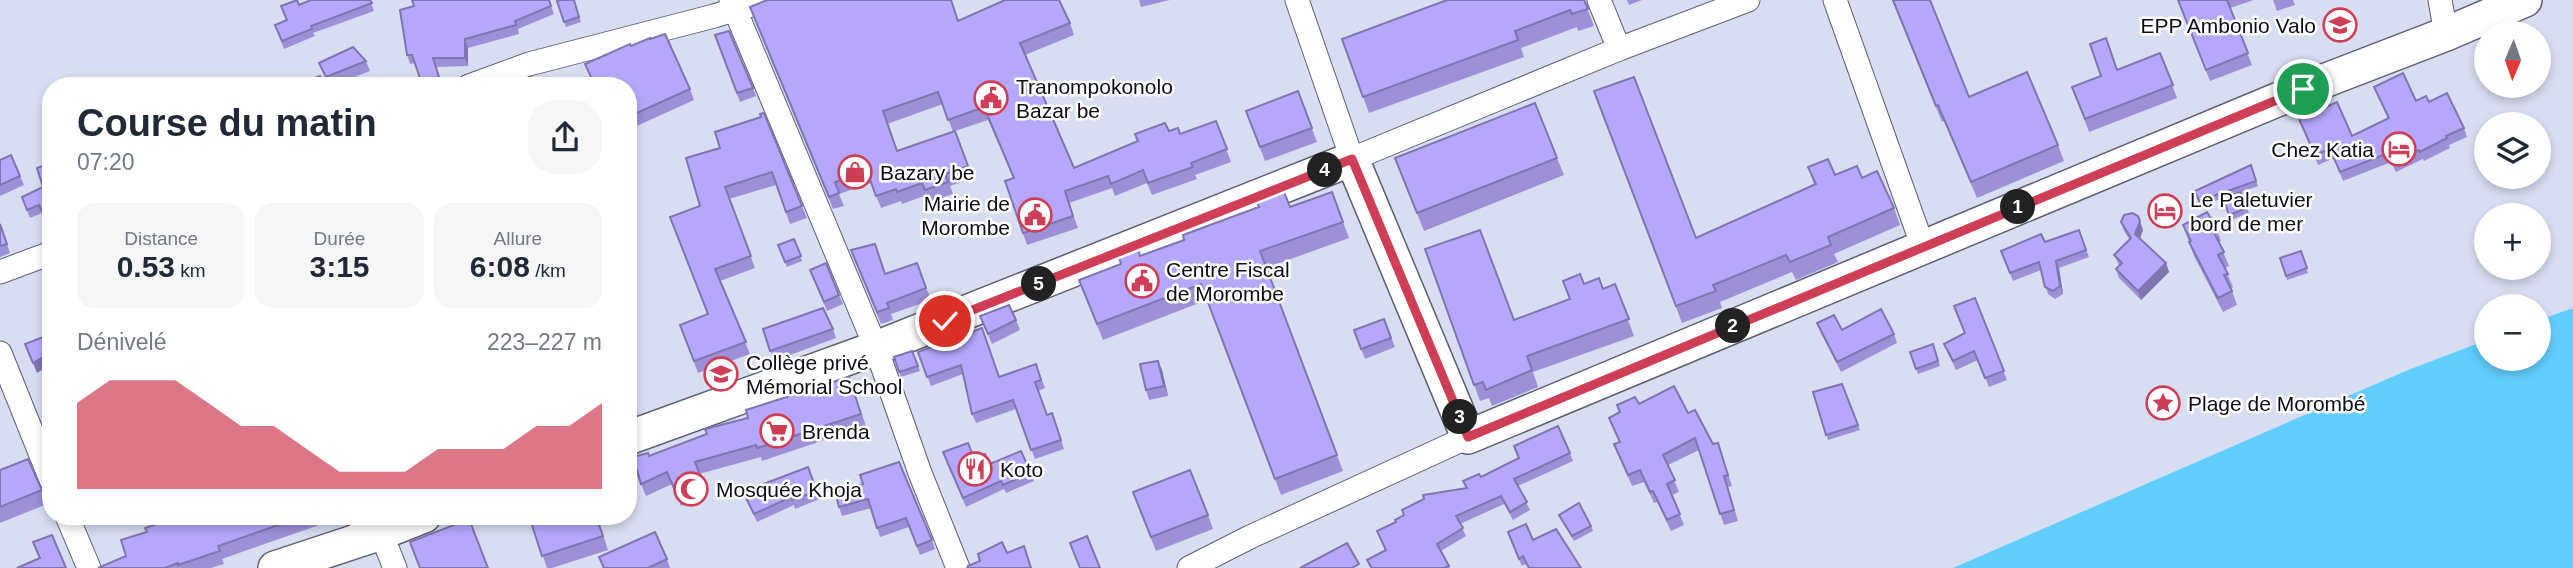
<!DOCTYPE html>
<html lang="fr">
<head>
<meta charset="utf-8">
<style>
	:root { --surface:#fff; --page:#f6f6f7; --text:#1f2937; --muted:#747a83; --accent:#ce3e57 }
	body { margin:0; font-family:Helvetica,sans-serif; background:var(--page); color:var(--text); height:100vh; display:flex; flex-direction:column; font-size:26px; white-space:nowrap }
	* { box-sizing:border-box; margin:0 }
	p { font-size:23px; color:var(--muted) }
	.icon { flex:none; width:38px; height:38px; fill:none; stroke:currentColor; stroke-width:2; stroke-linecap:round; stroke-linejoin:round }
	.map { position:relative; flex:1; overflow:hidden }
	.drawer { position:absolute; left:42px; top:77px; width:595px; height:448px; display:flex; flex-direction:column; background:var(--surface); border-radius:28px; box-shadow:0 4px 10px #0003 }
	.drawer>* { flex:none }
	.needle { width:46px; rotate:182deg }
	.buttons { position:absolute; left:2474px; top:21px; display:grid; gap:14px }
	.buttons a { display:grid; place-items:center; width:77px; height:77px; border-radius:50%; background:var(--surface); box-shadow:0 4px 10px #0003; font-size:35px }
	.pin { position:absolute; display:grid; place-items:center; width:60px; height:60px; color:#fff; margin:-30px; border:4px solid #fff; border-radius:50%; box-shadow:0 2px 7px #0007 }
	.km { position:absolute; width:35px; height:35px; margin:-18px; border-radius:50%; background:#222; color:#fff; font-size:19px; line-height:35px; text-align:center }
	.round { display:grid; place-items:center; flex:none; width:74px; height:74px; border-radius:28px; background:var(--page) }
	.head { display:flex; align-items:center; justify-content:space-between; height:119px; padding:0 35px }
	h1 { font-size:38px; font-weight:800; line-height:52px }
	.metrics { display:grid; grid-template-columns:repeat(3,1fr); gap:10px; height:119px; padding:7px 35px }
	.metrics div { display:grid; align-content:center; border-radius:18px; background:var(--page); text-align:center }
	.metrics b { font-size:30px; font-weight:800 }
	.metrics small { font-size:19px; font-weight:400 }
	.metrics p { font-size:19px }
	.chart { height:196px; padding:14px 35px }
	.chart p { display:flex; justify-content:space-between }
	.chart svg { width:100%; height:126px; margin-top:7px; fill:var(--accent); opacity:.7 }
	.map>svg:first-child { display:block }
	.water { fill:#62cefd }
	.lines { fill:none; stroke-linecap:round; stroke-linejoin:round }
	.street-casing { stroke:#5b6071; stroke-width:25 }
	.secondary-casing { stroke:#5b6071; stroke-width:36 }
	.street { stroke:#fff; stroke-width:23 }
	.secondary { stroke:#fff; stroke-width:33 }
	.wall { fill:#9d90d8; fill-rule:evenodd }
	.shaded-wall { fill:#7f75b0 }
	.building { fill:#b6a7fb; stroke:#7f75b0; stroke-width:2 }
	.route-casing { stroke:#fff; stroke-width:14 }
	.route { stroke:#ce3e57; stroke-width:9 }
	.labels { text-anchor:middle; dominant-baseline:central; stroke-width:5; stroke-linejoin:round; paint-order:stroke }
	.poi-label { font-size:21px; fill:#0c0e14; stroke:#fff; text-anchor:start }
</style>
</head>
<body>
<div class="map">
<svg width="2573" height="568" viewBox="0 0 2573 568">
	<rect width="100%" height="100%" fill="#d8def2"/>
	<path class="water" d="M2573,308V568H1953L2408,370L2487,340V359H2539V320Z"/>
	<g class="lines">
		<defs>
			<g id="street">
				<path d="M731,0L876,348L920,473L958,568"/>
				<path d="M1297,0L1352,159L1619,49L1748,0"/>
				<path d="M1599,0L1619,49"/>
				<path d="M1835,0L1923,247"/>
				<path d="M2440,0L2446,34"/>
				<path d="M469,86L529,64L714,16L768,0"/>
				<path d="M0,272L51,253"/>
				<path d="M0,353L51,480"/>
				<path d="M67,516L89,568"/>
				<path d="M359,516L366,538"/>
				<path d="M381,533L395,568"/>
				<path d="M1189,568L1250,537L1468,437"/>
			</g>
			<g id="secondary">
				<path d="M628,438L876,348L1352,159L1468,437L2303,89L2446,34L2525,0"/>
				<path d="M275,568L381,533L424,516"/>
			</g>
		</defs>
		<use href="#street" class="street-casing"/>
		<use href="#secondary" class="secondary-casing"/>
		<use href="#street" class="street"/>
		<use href="#secondary" class="secondary"/>
	</g>
	<g class="wall">
		<path d="M370,0L374,11L313,33L315,36L284,49L275,25L287,20L299,5Z"/>
		<path d="M549,0L554,14L518,29L519,34L468,48V66L436,67L442,86H422L415,63L410,64L407,55L414,6Z"/>
		<path d="M574,0L581,22L566,27L557,1Z"/>
		<path d="M1139,0H1170L1141,7Z"/>
		<path d="M1584,0L1594,26L1578,31L1577,27L1521,48L1524,57L1369,113L1342,39Z"/>
		<path d="M1627,0H1642L1629,5Z"/>
		<path d="M1892,0H1930L1969,97L2058,145L2064,161L1977,198L1944,121L1942,122Z"/>
		<path d="M2178,0H2254L2230,8L2252,65L2210,81Z"/>
		<path d="M2273,0H2293L2295,5L2277,11Z"/>
		<path d="M750,7L958,21L1070,23L1074,35L1025,55L1074,168L1169,131L1180,134L1216,121L1231,162L1195,175L1197,179L1152,195L1147,183L1115,196L1112,188L1069,203L1078,228L1027,245L1005,181L1014,178L988,120L955,131L972,178L950,186L953,194L929,202L927,195L902,204L901,201L881,208L871,183L839,194L844,206L833,209ZM943,104L953,132L897,151L887,124Z"/>
		<path d="M715,35L753,88L756,96L740,102Z"/>
		<path d="M631,46L690,89L694,100L628,130V86H594L585,64Z"/>
		<path d="M2160,53L2177,98L2089,132L2072,87Z"/>
		<path d="M366,61L370,71L332,86H329L319,63Z"/>
		<path d="M2374,87L2416,101L2429,102L2464,128L2467,137L2449,145L2450,148L2424,161L2423,159L2396,172L2391,162L2343,181L2334,158L2318,165L2299,119L2352,136L2388,119Z"/>
		<path d="M1298,91L1317,142L1265,161L1246,111Z"/>
		<path d="M1594,91L1696,238L1814,184L1808,167L1835,175L1862,178L1894,208L1900,225L1834,254L1838,262L1796,280L1792,272L1720,302L1722,308L1682,323Z"/>
		<path d="M761,117L802,206L807,218L790,224L776,185L729,199L755,268L720,281L750,354L698,373L680,325L708,315L700,206L720,148Z"/>
		<path d="M1395,158H1557L1564,175L1424,231Z"/>
		<path d="M0,160L20,176L24,185L0,196Z"/>
		<path d="M2251,165L2258,186L2241,192L2249,213L2231,220L2223,198L2201,206L2195,191Z"/>
		<path d="M51,171V231L42,213L30,218L22,197L43,187Z"/>
		<path d="M1332,192L1349,238L1266,268L1343,471L1281,495L1207,300L1103,340L1079,280L1141,256Z"/>
		<path d="M2121,222L2143,230L2140,239L2166,263L2169,272L2141,300L2119,278L2116,269L2119,265L2114,255L2130,240L2124,231Z"/>
		<path d="M0,223L10,253L0,257Z"/>
		<path d="M2183,225L2216,227L2221,241L2219,242L2229,266L2225,268L2233,287L2231,288L2237,305L2223,312L2194,256Z"/>
		<path d="M2079,230L2089,257L2059,268L2063,294L2055,299L2048,294L2041,270L2013,281L2001,251L2045,242Z"/>
		<path d="M794,239L802,261L787,267L778,245Z"/>
		<path d="M1425,249L1514,320L1569,299L1584,284L1603,289L1615,284L1634,336L1533,372L1538,387L1492,406L1489,398L1480,401Z"/>
		<path d="M851,250L885,274L917,263L931,300L891,314L893,320L881,324Z"/>
		<path d="M2301,251L2308,273L2287,280L2280,258Z"/>
		<path d="M810,270L839,295L843,304L827,311Z"/>
		<path d="M1975,298L2007,380L1989,387L1978,360L1956,370L1944,344L1965,334Z"/>
		<path d="M980,316L1016,320L1020,330L992,344Z"/>
		<path d="M1384,319L1395,347L1365,359L1354,330Z"/>
		<path d="M1817,323L1842,330L1894,334L1897,343L1841,372L1821,333Z"/>
		<path d="M763,329H833L836,338L774,361Z"/>
		<path d="M1933,344L1940,366L1918,374L1910,352Z"/>
		<path d="M912,351L920,371L901,377L894,357Z"/>
		<path d="M918,352L999,377L1036,364L1045,388L1038,391L1047,415L1052,413L1064,449L1035,459L1016,409L976,423L972,414L963,374L931,386Z"/>
		<path d="M1158,361L1162,370L1168,396L1149,400L1146,390Z"/>
		<path d="M849,377L866,426L762,461L761,457L699,474L707,495L681,506L672,484L646,496L641,484L649,456Z"/>
		<path d="M1842,384L1860,430L1828,440L1813,392Z"/>
		<path d="M1639,404L1688,413L1713,444L1718,443L1732,486L1728,487L1738,521L1724,525L1699,450L1668,465L1679,492L1672,495L1684,525L1671,531L1657,502L1654,503L1644,482L1632,486L1614,444L1619,442L1609,418L1620,413L1617,405Z"/>
		<path d="M1514,446L1570,453L1573,461L1518,486L1530,510L1513,520L1504,504L1460,524L1466,536L1441,551L1450,568H1370L1367,560L1385,550L1377,531L1396,522L1424,499L1466,488L1463,481L1481,477L1519,459Z"/>
		<path d="M974,458L990,464L1031,473L1034,481L1006,493L1004,489L966,507L946,461Z"/>
		<path d="M808,467L820,499L795,509L794,505L757,522L743,492Z"/>
		<path d="M0,470L42,490L47,504L0,523Z"/>
		<path d="M863,484L932,540L935,549L920,555L909,527L880,537L871,508L842,516L839,507Z"/>
		<path d="M1138,506L1208,515L1213,529L1156,551Z"/>
		<path d="M1559,515L1591,526L1593,531L1574,541Z"/>
		<path d="M181,516H335L336,519L222,559L224,564L211,568H98L126,556L147,532Z"/>
		<path d="M529,516H597L608,550L552,568H547Z"/>
		<path d="M1510,539L1533,540L1581,568H1528L1526,564L1522,566Z"/>
		<path d="M599,557L667,559L670,568H603Z"/>
	</g>
	<g class="shaded-wall">
		<path d="M465,39L468,48V66L465,58Z"/>
		<path d="M2140,221L2143,230L2138,243L2135,234Z"/>
		<path d="M2056,261L2059,268L2063,294L2060,286Z"/>
		<path d="M2166,263L2169,272L2141,300L2138,291Z"/>
		<path d="M51,352V364L37,373L33,363Z"/>
		<path d="M1158,361L1162,370L1168,396L1164,386Z"/>
	</g>
	<g class="building">
		<path d="M297,0L299,5L311,0H370L372,3L311,26L312,29L282,41L275,25L287,20L281,6Z"/>
		<path d="M412,0H549L551,6L515,21L516,25L465,39V58H433L439,77L422,84L412,55H407L400,10L414,6Z"/>
		<path d="M561,0H574L579,17L564,22L557,1Z"/>
		<path d="M767,0H951L958,21L1005,0H1059L1070,23L1020,43L1074,168L1138,141L1135,134L1165,123L1169,131L1178,128L1180,134L1216,121L1227,149L1191,163L1193,167L1148,183L1143,170L1111,184L1108,176L1065,191L1073,216L1023,233L1005,181L1014,178L984,107L948,120L938,92L883,111L897,151L955,131L968,166L945,174L948,182L925,190L922,183L897,192L896,189L876,196L867,171L835,182L839,193L829,197L750,7Z"/>
		<path d="M1447,0H1584L1588,9L1572,14L1570,10L1515,31L1518,40L1363,97L1342,39Z"/>
		<path d="M1893,0H1930L1969,97L2027,72L2058,145L1971,182L1938,105L1936,106Z"/>
		<path d="M2178,0H2227L2248,53L2206,70Z"/>
		<path d="M729,31L753,88L737,93L715,35Z"/>
		<path d="M665,34L690,89L628,117V86H595L585,64L630,44L631,46L650,38V39Z"/>
		<path d="M2106,38L2117,70L2160,53L2173,85L2085,119L2072,87L2101,76L2090,44Z"/>
		<path d="M353,47L366,61L326,77L319,63Z"/>
		<path d="M2403,73L2416,101L2426,96L2429,102L2447,93L2464,128L2446,136L2447,138L2420,152L2419,150L2393,163L2388,153L2340,172L2330,149L2315,155L2299,119L2337,102L2352,136L2389,118L2374,87Z"/>
		<path d="M320,76L324,86H294Z"/>
		<path d="M1634,77L1696,238L1816,184L1808,167L1828,159L1835,175L1857,166L1862,178L1877,171L1894,208L1828,237L1831,245L1790,262L1786,255L1713,285L1716,291L1676,306L1594,91Z"/>
		<path d="M1298,91L1312,128L1260,147L1246,111Z"/>
		<path d="M1535,103L1557,158L1417,213L1395,158Z"/>
		<path d="M764,113L802,206L786,212L772,172L725,187L751,256L715,269L746,342L694,361L680,325L708,314L670,217L700,206L686,158L720,148L715,132L761,117L760,114Z"/>
		<path d="M11,155L20,176L0,185V160Z"/>
		<path d="M47,164L51,171V226H49L39,205L27,210L22,197L43,187L37,168Z"/>
		<path d="M2251,165L2256,181L2199,201L2195,191Z"/>
		<path d="M1283,189L1290,207L1332,192L1343,222L1260,251L1337,455L1275,479L1201,284L1097,324L1079,280L1121,264L1118,254L1137,246L1140,256L1184,240L1183,235L1259,207L1256,199Z"/>
		<path d="M2241,192L2247,208L2229,215L2223,198Z"/>
		<path d="M2207,212L2216,227L2212,229L2224,252L2218,255L2228,274L2224,275L2232,291L2218,298L2189,242L2191,241L2183,225Z"/>
		<path d="M2132,213L2138,216L2140,221L2135,234L2166,263L2138,291L2116,269L2122,263L2114,255L2131,238L2121,222L2124,215Z"/>
		<path d="M0,224L7,244L0,246Z"/>
		<path d="M1480,230L1514,320L1570,299L1563,281L1580,274L1584,284L1599,278L1603,289L1615,284L1629,319L1527,356L1532,370L1486,390L1483,382L1474,385L1425,249Z"/>
		<path d="M2079,230L2086,250L2056,261L2060,286L2053,291L2045,287L2039,262L2010,273L2001,251L2041,234L2045,242Z"/>
		<path d="M794,239L801,256L785,262L778,245Z"/>
		<path d="M875,244L885,274L917,263L926,288L887,303L889,308L877,312L851,250Z"/>
		<path d="M2301,251L2307,268L2286,276L2280,258Z"/>
		<path d="M826,263L839,295L824,302L810,270Z"/>
		<path d="M1975,298L2004,371L1985,378L1974,351L1953,361L1944,344L1965,333L1954,306Z"/>
		<path d="M1009,305L1016,320L988,334L980,316Z"/>
		<path d="M823,308L833,329L770,351L763,329Z"/>
		<path d="M1881,309L1894,334L1837,362L1817,323L1834,315L1842,330Z"/>
		<path d="M1384,319L1391,338L1361,349L1354,330Z"/>
		<path d="M982,328L999,377L1036,364L1041,380L1035,382L1047,415L1052,413L1061,440L1031,450L1013,400L972,414L961,365L927,377L918,352Z"/>
		<path d="M51,334V352L33,363L25,344Z"/>
		<path d="M1933,344L1938,361L1916,369L1910,352Z"/>
		<path d="M912,351L918,366L899,372L894,357Z"/>
		<path d="M1158,361L1164,386L1146,390L1140,364Z"/>
		<path d="M849,377L861,414L757,448L756,445L695,462L703,483L676,493L667,472L641,484L633,457L648,453L649,456L707,434L705,429L748,418L746,410Z"/>
		<path d="M1842,384L1858,425L1826,435L1813,392Z"/>
		<path d="M1674,386L1688,413L1695,410L1713,444L1718,443L1728,475L1724,476L1734,510L1720,514L1695,438L1663,455L1675,480L1667,484L1680,514L1667,520L1653,491L1650,492L1640,470L1628,475L1614,444L1620,442L1609,418L1620,412L1617,405L1635,397L1639,404Z"/>
		<path d="M51,415V437L43,418Z"/>
		<path d="M1558,426L1570,453L1514,479L1527,502L1510,512L1501,496L1456,516L1463,528L1437,544L1449,566L1444,568H1372L1367,560L1386,550L1377,531L1396,522L1395,520L1404,515L1402,510L1424,499L1423,495L1467,488L1463,481L1479,474L1481,477L1519,458L1514,446Z"/>
		<path d="M968,443L974,458L985,454L990,464L1021,451L1031,473L1003,485L1001,481L963,498L943,452Z"/>
		<path d="M28,459L42,490L0,507V470Z"/>
		<path d="M899,462L932,540L917,546L906,518L877,528L868,499L839,507L835,491L863,484L860,475Z"/>
		<path d="M808,467L817,491L792,500L791,497L754,514L743,492Z"/>
		<path d="M1190,470L1208,515L1151,537L1133,492Z"/>
		<path d="M1579,503L1591,526L1572,536L1559,515Z"/>
		<path d="M181,516H304L218,546L220,551L178,565V563L165,568H98L126,556L121,540L147,532L145,528Z"/>
		<path d="M529,516H596L603,536L542,556Z"/>
		<path d="M469,519L488,568H420L410,542Z"/>
		<path d="M1526,524L1533,540L1556,529L1581,568H1529L1523,556L1519,559L1508,532Z"/>
		<path d="M655,532L667,559L648,568H604L599,557Z"/>
		<path d="M52,535L66,568H17L40,558L33,542Z"/>
		<path d="M1087,536L1100,568H1080L1070,543Z"/>
		<path d="M1002,542L1007,553L1024,546L1031,568H967L968,566L980,561L978,554Z"/>
		<path d="M1347,543L1359,564L1352,568H1300Z"/>
	</g>
	<g class="lines">
		<defs>
			<path id="route" d="M945,321L1352,159L1468,437L2303,89"/>
		</defs>
		<use href="#route" class="route-casing"/>
		<use href="#route" class="route"/>
	</g>
	<defs>
		<symbol id="school-ring" viewBox="-11 -11 22 22"><circle r="9.5" fill="#fff" stroke="#ce3e57" stroke-width="1.5"/><path d="M0-5L7-2L0 1L-7-2ZM-4 1L0 2.5L4 1V4Q0 6-4 4Z" fill="#ce3e57"/></symbol>
		<symbol id="civic-ring" viewBox="-11 -11 22 22"><circle r="9.5" fill="#fff" stroke="#ce3e57" stroke-width="1.5"/><path d="M-.6-6.5H3V-4.5H.6V-3L4-1V1h2V6H-6V1h2V-1L-.6-3ZM-1.2 2.5V6h2.4V2.5Z" fill="#ce3e57"/></symbol>
		<symbol id="hotel-ring" viewBox="-11 -11 22 22"><circle r="9.5" fill="#fff" stroke="#ce3e57" stroke-width="1.5"/><path d="M-6-4.5h1.5V1H6V5H4.5V3h-9V5H-6ZM-4 0a1.8 1.8 0 1 1 3.6 0ZM.5 0V-2.5h3Q6-2.5 6 0Z" fill="#ce3e57"/></symbol>
		<symbol id="shop-ring" viewBox="-11 -11 22 22"><circle r="9.5" fill="#fff" stroke="#ce3e57" stroke-width="1.5"/><path d="M-5-2.5h2.3a2.7 3.5 0 0 1 5.4 0H5L5.5 6h-11ZM-1.5-2.5h3a1.5 2.3 0 0 0-3 0Z" fill="#ce3e57"/></symbol>
		<symbol id="sight-ring" viewBox="-11 -11 22 22"><circle r="9.5" fill="#fff" stroke="#ce3e57" stroke-width="1.5"/><path d="M0-6L1.8-2.2L6-1.7L2.9 1.2L3.7 5.4L0 3.3L-3.7 5.4L-2.9 1.2L-6-1.7L-1.8-2.2Z" fill="#ce3e57"/></symbol>
		<symbol id="supermarket-ring" viewBox="-11 -11 22 22"><circle r="9.5" fill="#fff" stroke="#ce3e57" stroke-width="1.5"/><path d="M-6-5.5h2.5l.6 2H6L4.5 2H-2.5L-4.4-4H-6ZM-1.5 3.2a1.3 1.3 0 1 0 .1 0ZM3 3.2a1.3 1.3 0 1 0 .1 0Z" fill="#ce3e57"/></symbol>
		<symbol id="restaurant-ring" viewBox="-11 -11 22 22"><circle r="9.5" fill="#fff" stroke="#ce3e57" stroke-width="1.5"/><path d="M-5-6h1v4h1v-4h1v4h1v-4h1v5L-1.5 .5V6h-2V.5L-5-1ZM5-6V6H3V1.5H1.5Q1.5-4 5-6Z" fill="#ce3e57"/></symbol>
		<symbol id="mosque-ring" viewBox="-11 -11 22 22"><circle r="9.5" fill="#fff" stroke="#ce3e57" stroke-width="1.5"/><path d="M3.5-4.9A6 6 0 1 0 3.5 4.9A5 5 0 1 1 3.5-4.9Z" fill="#ce3e57"/></symbol>
	</defs>
	<g fill-rule="evenodd">
		<use href="#school-ring" x="2321" y="6" width="38" height="38"/>
		<use href="#civic-ring" x="972" y="79" width="38" height="38"/>
		<use href="#hotel-ring" x="2380" y="130" width="38" height="38"/>
		<use href="#shop-ring" x="836" y="153" width="38" height="38"/>
		<use href="#hotel-ring" x="2146" y="192" width="38" height="38"/>
		<use href="#civic-ring" x="1016" y="196" width="38" height="38"/>
		<use href="#civic-ring" x="1123" y="262" width="38" height="38"/>
		<use href="#school-ring" x="702" y="355" width="38" height="38"/>
		<use href="#sight-ring" x="2144" y="384" width="38" height="38"/>
		<use href="#supermarket-ring" x="758" y="412" width="38" height="38"/>
		<use href="#restaurant-ring" x="956" y="450" width="38" height="38"/>
		<use href="#mosque-ring" x="672" y="470" width="38" height="38"/>
	</g>
	<g class="labels">
		<g class="poi-label">
			<text x="2316" y="25" text-anchor="end">EPP Ambonio Valo</text>
			<text x="1016" y="86">Tranompokonolo<tspan x="1016" dy="24">Bazar be</tspan></text>
			<text x="2374" y="149" text-anchor="end">Chez Katia</text>
			<text x="880" y="172">Bazary be</text>
			<text x="2190" y="199">Le Paletuvier<tspan x="2190" dy="24">bord de mer</tspan></text>
			<text x="1010" y="203" text-anchor="end">Mairie de<tspan x="1010" dy="24">Morombe</tspan></text>
			<text x="1166" y="269">Centre Fiscal<tspan x="1166" dy="24">de Morombe</tspan></text>
			<text x="746" y="362">Collège privé<tspan x="746" dy="24">Mémorial School</tspan></text>
			<text x="2188" y="403">Plage de Morombé</text>
			<text x="802" y="431">Brenda</text>
			<text x="1000" y="469">Koto</text>
			<text x="716" y="489">Mosquée Khoja</text>
		</g>
	</g>
</svg>
<div class="buttons">
<a><svg class="needle" viewBox="-14 -14 28 28"><path d="M0-13l5 13h-10z" fill="#e53935"/><path d="M0 13l5-13h-10z" fill="#747a83"/></svg></a>
<a><svg class="icon" aria-label="layers" viewBox="0 0 24 24"><path d="M12 4l9 5-9 5-9-5zM3 14l9 5 9-5"/></svg></a>
<a>+</a>
<a>−</a>
</div>
<div class="pin" style="left:2303px;top:89px;background:#1e9e55"><svg class="icon" aria-label="arrive" viewBox="0 0 24 24"><path d="M6 21V4h12l-3 4 3 4H6"/></svg></div>
<div class="pin" style="left:945px;top:321px;background:#d93025"><svg class="icon" aria-label="check" viewBox="0 0 24 24"><path d="M5 12l5 5 9-10"/></svg></div>
<b class="km" style="left:2018px;top:207px">1</b>
<b class="km" style="left:1733px;top:326px">2</b>
<b class="km" style="left:1460px;top:417px">3</b>
<b class="km" style="left:1325px;top:170px">4</b>
<b class="km" style="left:1039px;top:284px">5</b>
<section class="drawer">
<div class="head"><div><h1>Course du matin</h1><p>07:20</p></div><a class="round"><svg class="icon" aria-label="share" viewBox="0 0 24 24"><path d="M12 15V3M7 8l5-5 5 5M5 13v7h14v-7"/></svg></a></div>
<div class="metrics">
<div><p>Distance</p><b>0.53<small> km</small></b></div>
<div><p>Durée</p><b>3:15</b></div>
<div><p>Allure</p><b>6:08<small> /km</small></b></div>
</div>
<div class="chart"><p><span>Dénivelé</span>223–227 m</p>
<svg viewBox="0 0 160 44" preserveAspectRatio="none"><path d="M0 44V14L10 6L20 6L30 6L40 14L50 22L60 22L70 30L80 38L90 38L100 38L110 30L120 30L130 30L140 22L150 22L160 14V44z"/></svg>
</div>
</section>
</div>
</body>
</html>
